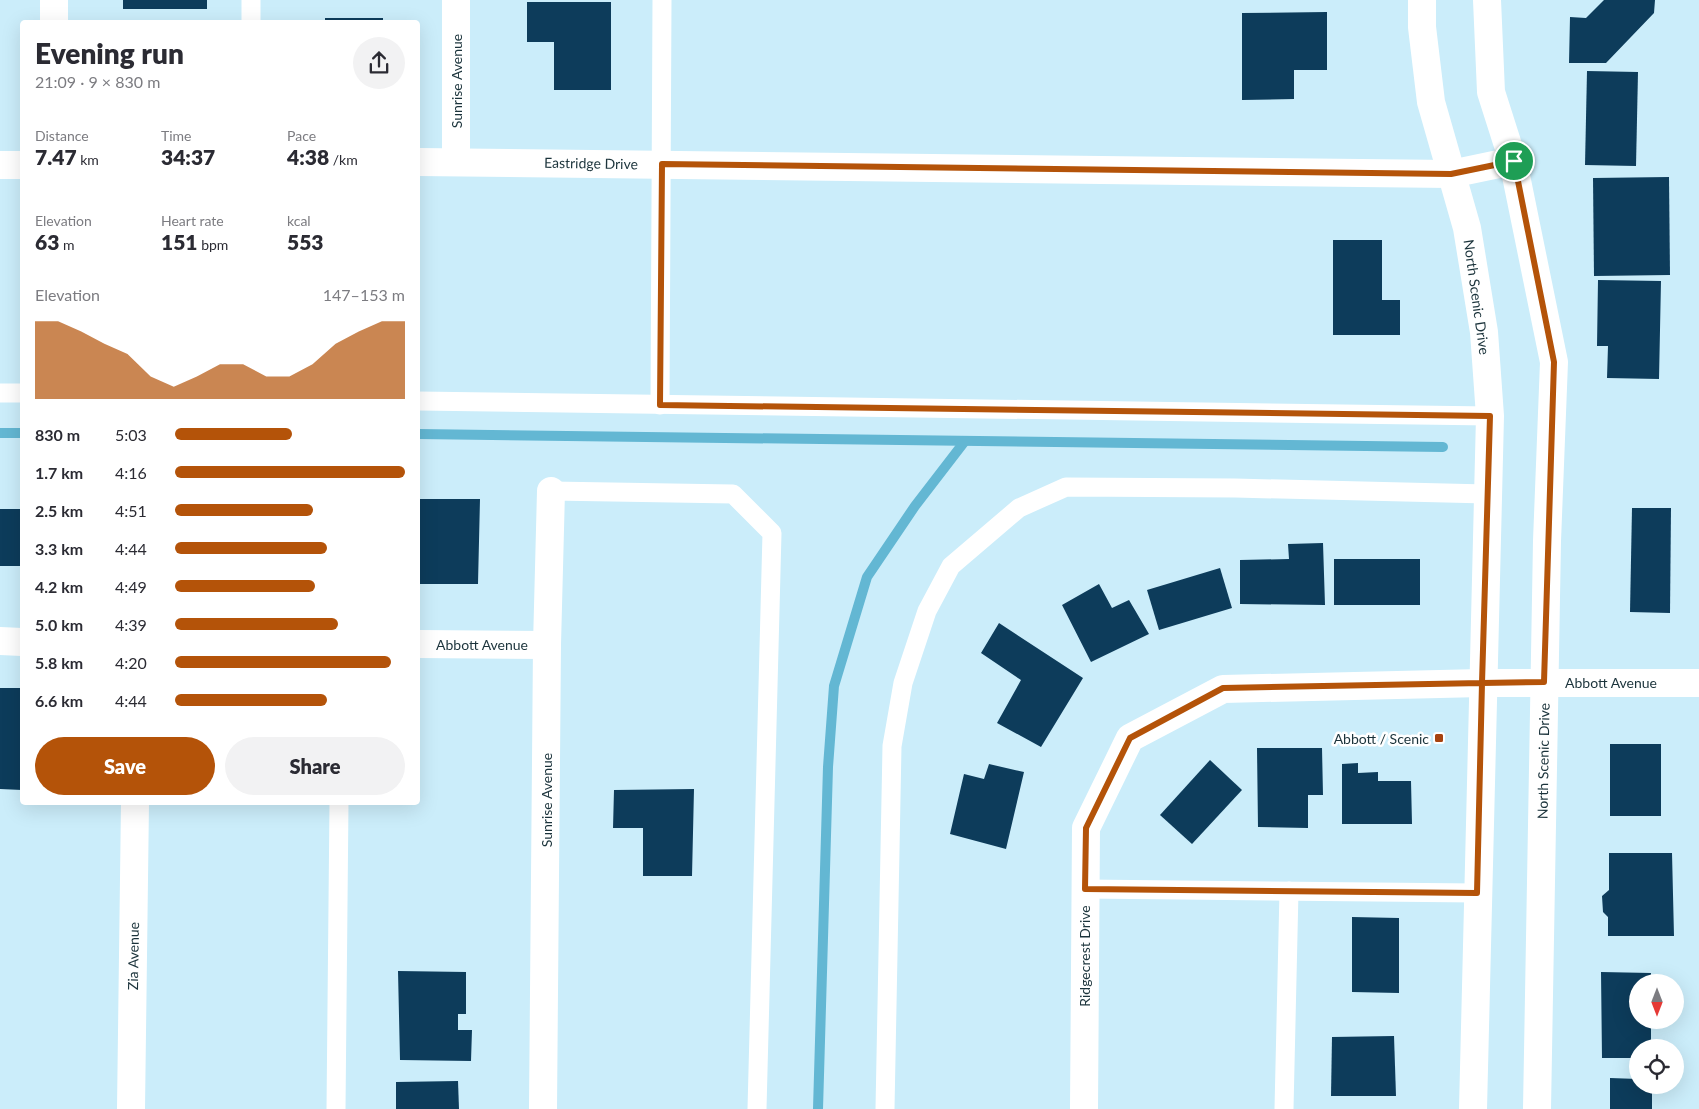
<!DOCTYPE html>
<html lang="en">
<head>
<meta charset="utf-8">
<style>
	:root { --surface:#fff; --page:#f2f2f3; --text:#2b2b33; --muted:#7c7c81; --accent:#b45309 }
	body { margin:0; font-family:Lato,sans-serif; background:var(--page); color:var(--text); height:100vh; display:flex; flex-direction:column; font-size:19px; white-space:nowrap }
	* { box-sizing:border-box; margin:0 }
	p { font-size:16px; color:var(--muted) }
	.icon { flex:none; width:28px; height:28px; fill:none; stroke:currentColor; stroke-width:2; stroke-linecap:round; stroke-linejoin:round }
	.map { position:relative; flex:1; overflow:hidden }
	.details { position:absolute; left:20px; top:20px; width:400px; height:785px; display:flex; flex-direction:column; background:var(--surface); border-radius:5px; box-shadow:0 5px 20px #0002 }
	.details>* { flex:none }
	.needle { width:32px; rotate:180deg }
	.buttons { position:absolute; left:1629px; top:974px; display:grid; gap:10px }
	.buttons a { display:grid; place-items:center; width:55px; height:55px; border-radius:50%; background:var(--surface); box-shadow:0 5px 20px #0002; font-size:25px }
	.pin { position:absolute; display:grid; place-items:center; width:42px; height:42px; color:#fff; margin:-21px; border:2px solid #fff; border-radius:50%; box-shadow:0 1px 5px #0007 }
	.round { display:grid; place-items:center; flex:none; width:52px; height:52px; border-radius:26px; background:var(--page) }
	.summary { display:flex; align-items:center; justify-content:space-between; height:85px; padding:0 15px }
	h1 { font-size:28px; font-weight:800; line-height:38px }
	.figures { display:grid; grid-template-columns:repeat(3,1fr); gap:8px; height:85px; padding:5px 15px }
	.figures div { display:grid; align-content:center }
	.figures b { font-size:21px; font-weight:800 }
	.figures small { font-size:14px; font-weight:400 }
	.figures p { font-size:14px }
	.chart { height:140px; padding:10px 15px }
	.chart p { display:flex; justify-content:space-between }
	.chart svg { width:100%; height:90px; margin-top:5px; fill:var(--accent); opacity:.7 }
	.button { display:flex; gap:10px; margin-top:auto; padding:10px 15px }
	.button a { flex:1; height:58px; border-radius:30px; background:var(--accent); color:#fff; font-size:20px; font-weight:800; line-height:58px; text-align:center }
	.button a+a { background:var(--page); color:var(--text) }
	ul { padding:0 15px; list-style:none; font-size:16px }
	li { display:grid; grid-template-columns:80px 60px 1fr; align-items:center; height:38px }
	li i { height:12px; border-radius:6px; background:var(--accent) }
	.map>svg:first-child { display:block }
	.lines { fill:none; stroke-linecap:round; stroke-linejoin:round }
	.stream { stroke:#63b7d3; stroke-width:10 }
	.building { fill:#0d3c5b }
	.lane { stroke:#fff; stroke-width:19 }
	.street { stroke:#fff; stroke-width:28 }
	.secondary { stroke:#fff; stroke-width:28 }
	.route-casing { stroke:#fff; stroke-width:10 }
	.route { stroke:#b45309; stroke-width:6 }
	.poi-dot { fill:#a7430f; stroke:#fff; stroke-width:2 }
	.labels { text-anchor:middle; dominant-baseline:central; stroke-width:5; stroke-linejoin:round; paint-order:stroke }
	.street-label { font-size:14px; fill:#1b333b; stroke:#fff }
	.poi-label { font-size:14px; fill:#1b333b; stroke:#fff; text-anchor:end }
</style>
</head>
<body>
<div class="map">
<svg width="1699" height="1109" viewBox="0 0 1699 1109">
	<rect width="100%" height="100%" fill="#cbedfa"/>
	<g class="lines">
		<g class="stream">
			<path d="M0,433H22"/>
			<path d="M418,434L1443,447"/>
			<path d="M818,1109L828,767L834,686L867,577L915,506L965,441"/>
		</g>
	</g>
	<g class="building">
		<rect x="123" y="0" width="84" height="9"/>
		<path d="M1604,0H1655L1654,13L1606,63H1569L1570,17L1586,18Z"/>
		<path d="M527,2H611V90H554V42H527Z"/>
		<path d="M1327,12V70H1294V99L1242,100V13Z"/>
		<rect x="325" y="18" width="58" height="4"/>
		<path d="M1587,71L1638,72L1636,166L1585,165Z"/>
		<path d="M1669,177L1670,275L1594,276L1593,178Z"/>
		<path d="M1333,240H1382V300H1400V335H1333Z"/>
		<path d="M1598,280L1661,281L1659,379L1607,378L1608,346H1597Z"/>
		<path d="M419,499H480L478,584H418V547H420Z"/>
		<path d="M1632,508H1671L1670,613L1630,612Z"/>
		<rect x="0" y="509" width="20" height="57"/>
		<path d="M1323,543L1325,605L1240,604V560L1289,559L1288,544Z"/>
		<rect x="1334" y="559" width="86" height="46"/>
		<path d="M1220,568L1232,608L1159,630L1147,590Z"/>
		<path d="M1099,584L1112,608L1129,600L1149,634L1091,662L1062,605Z"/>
		<path d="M999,623L1083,678L1041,747L997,723L1021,680L981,653Z"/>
		<path d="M0,688H22V790L0,789Z"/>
		<rect x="1610" y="744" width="51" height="72"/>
		<path d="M1257,748H1322L1323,795H1308V828L1258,827Z"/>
		<path d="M1210,760L1242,790L1192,844L1160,815Z"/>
		<path d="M1358,763V773L1378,772V781H1411L1412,824H1342V764Z"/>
		<path d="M989,764L1024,772L1006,849L950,834L964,774L984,779Z"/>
		<path d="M694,789L692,876H643V828H613L614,790Z"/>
		<path d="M1609,853H1672L1674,936H1608V917L1603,912L1602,896L1609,890Z"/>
		<path d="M1352,917L1399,918V993L1352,992Z"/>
		<path d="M398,971L466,972V1014H458V1030H472L471,1061L400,1060Z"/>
		<path d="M1601,972L1651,973V982H1638V1020H1651V1048H1638V1058H1602Z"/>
		<path d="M1394,1036L1396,1096H1331L1332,1037Z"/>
		<path d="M1610,1078L1638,1079V1085H1652V1109H1610Z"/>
		<path d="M458,1081L459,1109H396V1082Z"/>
	</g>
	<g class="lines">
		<g class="lane">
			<path d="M251,0V22"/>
			<path d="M0,393H22"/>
			<path d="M418,401L1490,416"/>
			<path d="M660,405L662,0"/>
			<path d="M551,491L733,494L772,533L757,1109"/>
			<path d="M1085,889L1477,893"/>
			<path d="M336,1109L339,802"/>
			<path d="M885,1109L892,746L903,683L927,611L951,566L1019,508L1066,487L1235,488L1487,494"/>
			<path d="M1284,1109L1289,891"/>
		</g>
		<g class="street">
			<path d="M54,0V22"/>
			<path d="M418,162L1451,174L1513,161"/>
			<path d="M456,162V0"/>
			<path d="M0,165H22"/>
			<path d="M0,641L22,642"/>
			<path d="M418,644L547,645"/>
			<path d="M131,1109L135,802"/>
			<path d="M543,1109L547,645L551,491"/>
			<path d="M1084,1109L1086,828L1130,738L1223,689L1482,683"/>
		</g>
		<g class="secondary">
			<path d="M1422,0V27L1431,102L1467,228L1484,332L1490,416L1473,1109"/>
			<path d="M1487,0L1491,92L1513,161L1554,362L1547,541L1537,1109"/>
			<path d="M1482,683H1699"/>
		</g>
	</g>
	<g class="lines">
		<defs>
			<path id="route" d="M1514,161L1451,174L662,164L660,405L1490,416L1482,683L1223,688L1130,738L1086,828L1085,889L1477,893L1482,683L1544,682L1554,362L1514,161"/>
		</defs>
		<use href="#route" class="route-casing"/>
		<use href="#route" class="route"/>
	</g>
	<rect class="poi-dot" x="1434" y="733" width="10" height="10" rx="2.5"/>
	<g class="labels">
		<g class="street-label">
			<text transform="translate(456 81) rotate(-90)">Sunrise Avenue</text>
			<text transform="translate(591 163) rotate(1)">Eastridge Drive</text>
			<text transform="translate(1477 297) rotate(82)">North Scenic Drive</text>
			<text x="482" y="644">Abbott Avenue</text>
			<text x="1611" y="682">Abbott Avenue</text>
			<text transform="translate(1543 761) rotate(-89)">North Scenic Drive</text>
			<text transform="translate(546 800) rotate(-90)">Sunrise Avenue</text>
			<text transform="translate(133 956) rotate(-89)">Zia Avenue</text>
			<text transform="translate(1084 956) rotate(-90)">Ridgecrest Drive</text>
		</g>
		<g class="poi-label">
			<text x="1429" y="738">Abbott / Scenic</text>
		</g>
	</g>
</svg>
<div class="buttons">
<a><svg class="needle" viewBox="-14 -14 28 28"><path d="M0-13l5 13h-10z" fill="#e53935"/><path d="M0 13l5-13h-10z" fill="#7c7c81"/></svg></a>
<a><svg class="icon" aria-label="locate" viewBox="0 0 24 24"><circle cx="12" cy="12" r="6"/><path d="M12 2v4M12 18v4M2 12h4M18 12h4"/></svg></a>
</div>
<div class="pin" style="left:1514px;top:161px;background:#1e9e55"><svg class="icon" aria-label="arrive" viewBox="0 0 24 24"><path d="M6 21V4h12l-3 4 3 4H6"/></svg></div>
<section class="details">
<div class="summary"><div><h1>Evening run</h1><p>21:09 · 9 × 830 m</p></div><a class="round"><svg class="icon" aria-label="share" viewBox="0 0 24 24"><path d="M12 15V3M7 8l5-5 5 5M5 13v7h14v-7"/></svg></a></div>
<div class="figures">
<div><p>Distance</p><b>7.47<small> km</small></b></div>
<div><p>Time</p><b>34:37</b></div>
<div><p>Pace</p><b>4:38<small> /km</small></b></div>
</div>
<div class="figures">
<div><p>Elevation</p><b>63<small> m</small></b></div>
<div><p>Heart rate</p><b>151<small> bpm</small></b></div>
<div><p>kcal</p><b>553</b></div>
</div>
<div class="chart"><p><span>Elevation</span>147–153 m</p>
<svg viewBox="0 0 160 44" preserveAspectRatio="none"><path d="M0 44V6L10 6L20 11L30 17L40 22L50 33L60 38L70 33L80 27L90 27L100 33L110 33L120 27L130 17L140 11L150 6L160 6V44z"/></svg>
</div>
<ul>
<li><b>830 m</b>5:03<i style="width:51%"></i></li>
<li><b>1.7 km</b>4:16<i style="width:100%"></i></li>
<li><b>2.5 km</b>4:51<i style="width:60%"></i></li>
<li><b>3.3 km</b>4:44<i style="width:66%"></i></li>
<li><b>4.2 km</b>4:49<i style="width:61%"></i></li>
<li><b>5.0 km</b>4:39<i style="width:71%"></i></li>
<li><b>5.8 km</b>4:20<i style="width:94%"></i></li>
<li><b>6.6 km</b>4:44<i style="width:66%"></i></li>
</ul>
<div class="button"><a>Save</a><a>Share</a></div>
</section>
</div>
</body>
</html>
